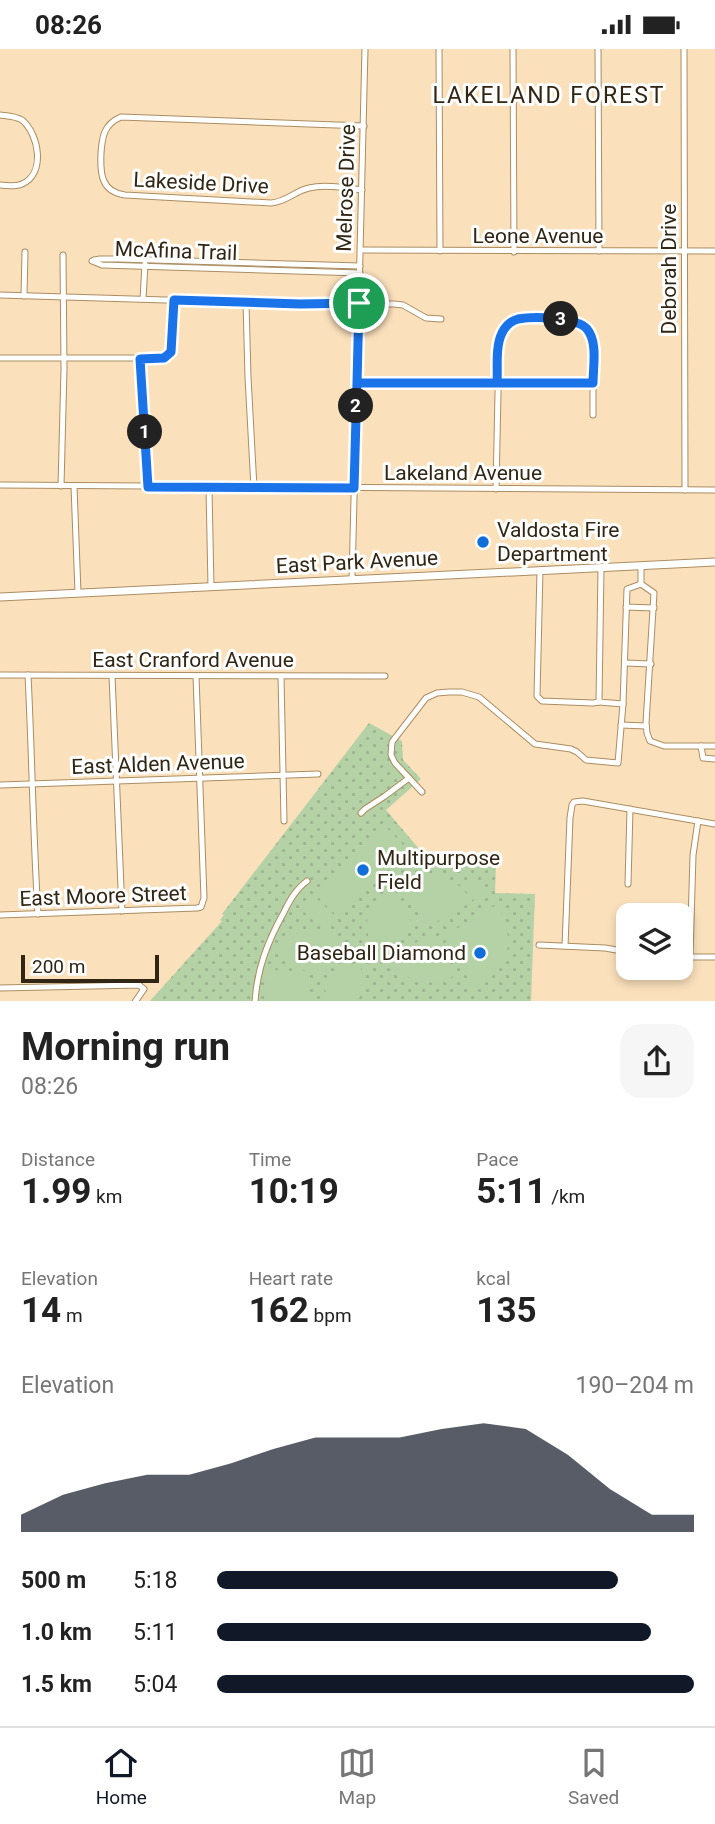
<!DOCTYPE html>
<html lang="en">
<head>
<meta charset="utf-8">
<style>
	:root { --surface:#fff; --page:#f6f6f6; --text:#222; --muted:#767676; --line:#e0e0e0; --accent:#111827 }
	body { margin:0; font-family:Roboto,sans-serif; background:var(--page); color:var(--text); height:100vh; display:flex; flex-direction:column; font-size:26px; white-space:nowrap }
	* { box-sizing:border-box; margin:0 }
	p { font-size:23px; color:var(--muted) }
	.icon { flex:none; width:38px; height:38px; fill:none; stroke:currentColor; stroke-width:2; stroke-linecap:round; stroke-linejoin:round }
	.map { position:relative; height:952px; overflow:hidden }
	.drawer { display:flex; flex-direction:column; background:var(--surface); flex:1 }
	.drawer>* { flex:none }
	.tools { position:absolute; left:616px; top:854px; display:grid; gap:14px }
	.tools a { display:grid; place-items:center; width:77px; height:77px; border-radius:14px; background:var(--surface); box-shadow:0 4px 10px #0003; font-size:35px }
	.scale { position:absolute; left:21px; bottom:18px; width:138px; box-sizing:border-box; padding-left:7px; border:4px solid #312513; border-top:0; font-size:19px; line-height:24px; white-space:nowrap; color:#312513; -webkit-text-stroke:5px #fff; paint-order:stroke }
	.pin { position:absolute; display:grid; place-items:center; width:60px; height:60px; color:#fff; margin:-30px; border:4px solid #fff; border-radius:50%; box-shadow:0 2px 7px #0007 }
	.km { position:absolute; width:35px; height:35px; margin:-18px; border-radius:50%; background:#222; color:#fff; font-size:19px; line-height:35px; text-align:center }
	.round { display:grid; place-items:center; flex:none; width:74px; height:74px; border-radius:21px; background:var(--page) }
	.summary { display:flex; align-items:center; justify-content:space-between; height:119px; padding:0 21px }
	h1 { font-size:38px; font-weight:700; line-height:52px }
	.stats { display:grid; grid-template-columns:repeat(3,1fr); gap:10px; height:119px; padding:7px 21px }
	.stats div { display:grid; align-content:center }
	.stats b { font-size:35px; font-weight:700 }
	.stats small { font-size:19px; font-weight:400 }
	.stats p { font-size:19px }
	.chart { height:196px; padding:14px 21px }
	.chart p { display:flex; justify-content:space-between }
	.chart svg { width:100%; height:126px; margin-top:7px; fill:var(--accent); opacity:.7 }
	ul { padding:0 21px; list-style:none; font-size:23px }
	li { display:grid; grid-template-columns:112px 84px 1fr; align-items:center; height:52px }
	li i { height:18px; border-radius:9px; background:var(--accent) }
	.status { display:flex; justify-content:space-between; align-items:center; height:49px; padding:0 35px; background:var(--surface); direction:ltr }
	.status svg { height:19px; fill:currentColor }
	.tab-bar { display:flex; justify-content:space-around; align-items:center; height:98px; border-top:2px solid var(--line); background:var(--surface); font-size:19px; color:var(--muted) }
	.tab-bar a { display:grid; justify-items:center; gap:4px }
	.tab-bar .selected { color:var(--accent) }
	.map>svg:first-child { display:block }
	.grass { fill:url(#grass-dots) }
	.pitch { fill:#b4d2a6 }
	.lines { fill:none; stroke-linecap:round; stroke-linejoin:round }
	.minor-casing { stroke:#ab8d61; stroke-width:7 }
	.major-casing { stroke:#ab8d61; stroke-width:9 }
	.minor { stroke:#fff; stroke-width:5 }
	.major { stroke:#fff; stroke-width:7 }
	.route-casing { stroke:#fff; stroke-width:14 }
	.route { stroke:#1a73e8; stroke-width:9 }
	.poi-dot { fill:#0f6ed7; stroke:#fff; stroke-width:2.5 }
	.labels { text-anchor:middle; dominant-baseline:central; stroke-width:6; stroke-linejoin:round; paint-order:stroke }
	.street-label { font-size:21px; fill:#312513; stroke:#fff }
	.poi-label { font-size:21px; fill:#312513; stroke:#fff; text-anchor:start }
	.neighbourhood-label { font-size:23px; letter-spacing:2px; fill:#312513; stroke:#fff }
</style>
</head>
<body>
<div class="status"><b>08:26</b><svg viewBox="0 0 49 12"><path d="M0 12V9h3v3zM5 12V6h3v6zM10 12V3h3v9zM15 12V0h3v12zM26 1h20v11H26zM47 4h2v5h-2z"/></svg></div>
<div class="map">
<svg width="715" height="953" viewBox="0 0 715 953">
	<defs>
		<pattern id="grass-dots" width="8" height="8" patternUnits="userSpaceOnUse" patternTransform="scale(1.75)"><rect width="8" height="8" fill="#b4d2a6"/><path d="M2 2h.1M6 6h.1" fill="none" stroke="#9bb48e" stroke-width="1.8" stroke-linecap="round"/></pattern>
	</defs>
	<rect width="100%" height="100%" fill="#fbe0bc"/>
	<path class="grass" d="M369,674L402,692L403,711L421,730L386,761L431,814L496,815L495,844L535,845L531,952L149,953L222,872L220,871L224,866L222,865Z"/>
	<g class="pitch">
		<path d="M387,779L408,801L340,864L319,842Z"/>
		<path d="M433,824C450,829 460,835 470,849L465,839L477,832L484,844L472,851V853L429,877L424,875L401,832L416,825Z"/>
		<path d="M393,838L414,878L412,882L374,902C360,875 367,854 393,838Z"/>
		<path d="M312,845L334,866L321,879L299,858Z"/>
		<path d="M498,855C516,894 510,917 475,942L445,890L446,886Z"/>
		<path d="M315,880L329,882L342,890C334,902 326,922 312,926L299,918L278,899C289,887 299,882 315,880Z"/>
		<path d="M428,887L433,888L454,927C426,940 405,934 390,908Z"/>
		<path d="M359,915C365,928 365,939 358,952H330L322,934C329,922 346,919 359,915Z"/>
		<path d="M268,920C283,922 300,923 311,934L307,952H268C263,940 264,932 268,920Z"/>
	</g>
	<g class="lines">
		<defs>
			<g id="minor">
				<path d="M439,0L440,202"/>
				<path d="M513,0L514,203"/>
				<path d="M598,0L599,202"/>
				<path d="M684,0L685,441"/>
				<path d="M0,66C8,67 15,67 22,71C39,85 46,125 22,135C15,138 7,137 0,136"/>
				<path d="M362,141C346,139 325,135 309,139C295,142 286,153 271,154L125,146C101,143 100,124 101,104C102,88 104,75 121,68L364,77"/>
				<path d="M361,201L715,202"/>
				<path d="M94,211L100,210H119L360,217"/>
				<path d="M92,212L102,216L360,224"/>
				<path d="M0,246L300,255H394L403,256L426,269L441,270"/>
				<path d="M24,247L25,203"/>
				<path d="M143,250L145,215"/>
				<path d="M246,253L248,328L254,439"/>
				<path d="M0,309H164L171,303L174,251"/>
				<path d="M140,310L148,438"/>
				<path d="M357,334H593"/>
				<path d="M0,436L715,441"/>
				<path d="M61,437L64,320L63,206"/>
				<path d="M74,437L78,544"/>
				<path d="M209,439L211,538"/>
				<path d="M496,440L499,295C500,287 503,280 509,275C518,268 531,270 542,270C566,270 590,267 593,298V366"/>
				<path d="M641,517V535L654,544L646,674L647,684L650,692L664,697H715"/>
				<path d="M540,521L537,647L542,652L593,654L599,653"/>
				<path d="M352,531L365,0"/>
				<path d="M626,558L654,559"/>
				<path d="M625,614L651,615"/>
				<path d="M0,626L385,627"/>
				<path d="M28,626C32,706 33,785 38,865"/>
				<path d="M112,627L122,862"/>
				<path d="M281,627L284,772"/>
				<path d="M623,655L627,540L641,535"/>
				<path d="M621,676L646,677"/>
				<path d="M701,697L703,709L715,710"/>
				<path d="M409,729L395,714L391,706L392,693L426,649L437,644L449,643H462L479,648L535,695L571,700L577,703L586,711L618,714L623,655L599,653L601,519"/>
				<path d="M0,736L318,725"/>
				<path d="M361,764L365,760L385,747L409,729L422,743"/>
				<path d="M628,835L630,760"/>
				<path d="M0,866L197,859L201,858L204,849L196,627"/>
				<path d="M539,896L605,899L628,903"/>
				<path d="M565,897L570,769L572,756L574,753L583,752L715,775"/>
				<path d="M681,908H715"/>
				<path d="M690,908L693,806L698,772"/>
				<path d="M0,939L139,936L144,940L135,953"/>
				<path d="M255,953C257,919 268,892 284,863C290,851 296,840 307,832"/>
			</g>
			<path id="major" d="M0,548L715,513"/>
		</defs>
		<use href="#minor" class="minor-casing"/>
		<use href="#major" class="major-casing"/>
		<use href="#minor" class="minor"/>
		<use href="#major" class="major"/>
	</g>
	<g class="lines">
		<defs>
			<path id="route" d="M359,254L300,255L174,251L171,303L164,309L140,310L148,438L354,439L357,334H593C593,318 598,293 587,280C577,268 533,267 518,270C511,272 505,278 502,284C495,298 498,319 497,334H357L359,254"/>
		</defs>
		<use href="#route" class="route-casing"/>
		<use href="#route" class="route"/>
	</g>
	<g class="poi-dot">
		<circle cx="483" cy="493" r="7"/>
		<circle cx="363" cy="821" r="7"/>
		<circle cx="480" cy="904" r="7"/>
	</g>
	<g class="labels">
		<g class="street-label">
			<text transform="translate(201 134) rotate(3)">Lakeside Drive</text>
			<text transform="translate(346 139) rotate(-88)">Melrose Drive</text>
			<text x="538" y="187">Leone Avenue</text>
			<text transform="translate(176 202) rotate(2)">McAfina Trail</text>
			<text transform="translate(669 220) rotate(-90)">Deborah Drive</text>
			<text x="463" y="424">Lakeland Avenue</text>
			<text transform="translate(357 513) rotate(-3)">East Park Avenue</text>
			<text x="193" y="611">East Cranford Avenue</text>
			<text transform="translate(158 715) rotate(-2)">East Alden Avenue</text>
			<text transform="translate(103 847) rotate(-2)">East Moore Street</text>
		</g>
		<g class="poi-label">
			<text x="497" y="481">Valdosta Fire<tspan x="497" dy="24">Department</tspan></text>
			<text x="377" y="809">Multipurpose<tspan x="377" dy="24">Field</tspan></text>
			<text x="466" y="904" text-anchor="end">Baseball Diamond</text>
		</g>
		<g class="neighbourhood-label">
			<text x="549" y="46">LAKELAND FOREST</text>
		</g>
	</g>
</svg>
<div class="tools">
<a><svg class="icon" aria-label="layers" viewBox="0 0 24 24"><path d="M12 4l9 5-9 5-9-5zM3 14l9 5 9-5"/></svg></a>
</div>
<div class="scale">200 m</div>
<div class="pin" style="left:359px;top:254px;background:#1e9e55"><svg class="icon" aria-label="arrive" viewBox="0 0 24 24"><path d="M6 21V4h12l-3 4 3 4H6"/></svg></div>
<b class="km" style="left:145px;top:383px">1</b>
<b class="km" style="left:356px;top:357px">2</b>
<b class="km" style="left:561px;top:270px">3</b>
</div>
<section class="drawer">
<div class="summary"><div><h1>Morning run</h1><p>08:26</p></div><a class="round"><svg class="icon" aria-label="share" viewBox="0 0 24 24"><path d="M12 15V3M7 8l5-5 5 5M5 13v7h14v-7"/></svg></a></div>
<div class="stats">
<div><p>Distance</p><b>1.99<small> km</small></b></div>
<div><p>Time</p><b>10:19</b></div>
<div><p>Pace</p><b>5:11<small> /km</small></b></div>
</div>
<div class="stats">
<div><p>Elevation</p><b>14<small> m</small></b></div>
<div><p>Heart rate</p><b>162<small> bpm</small></b></div>
<div><p>kcal</p><b>135</b></div>
</div>
<div class="chart"><p><span>Elevation</span>190–204 m</p>
<svg viewBox="0 0 160 44" preserveAspectRatio="none"><path d="M0 44V38L10 31L20 27L30 24L40 24L50 20L60 15L70 11L80 11L90 11L100 8L110 6L120 8L130 17L140 29L150 38L160 38V44z"/></svg>
</div>
<ul>
<li><b>500 m</b>5:18<i style="width:84%"></i></li>
<li><b>1.0 km</b>5:11<i style="width:91%"></i></li>
<li><b>1.5 km</b>5:04<i style="width:100%"></i></li>
</ul>
</section>
<nav class="tab-bar">
<a class="selected"><svg class="icon" aria-label="home" viewBox="0 0 24 24"><path d="M3 11l9-7 9 7M6 9v11h12V9"/></svg>Home</a>
<a><svg class="icon" aria-label="map" viewBox="0 0 24 24"><path d="M3 6l6-2 6 2 6-2v14l-6 2-6-2-6 2zM9 4v14M15 6v14"/></svg>Map</a>
<a><svg class="icon" aria-label="saved" viewBox="0 0 24 24"><path d="M7 4h10v16l-5-4-5 4z"/></svg>Saved</a>
</nav>
</body>
</html>
